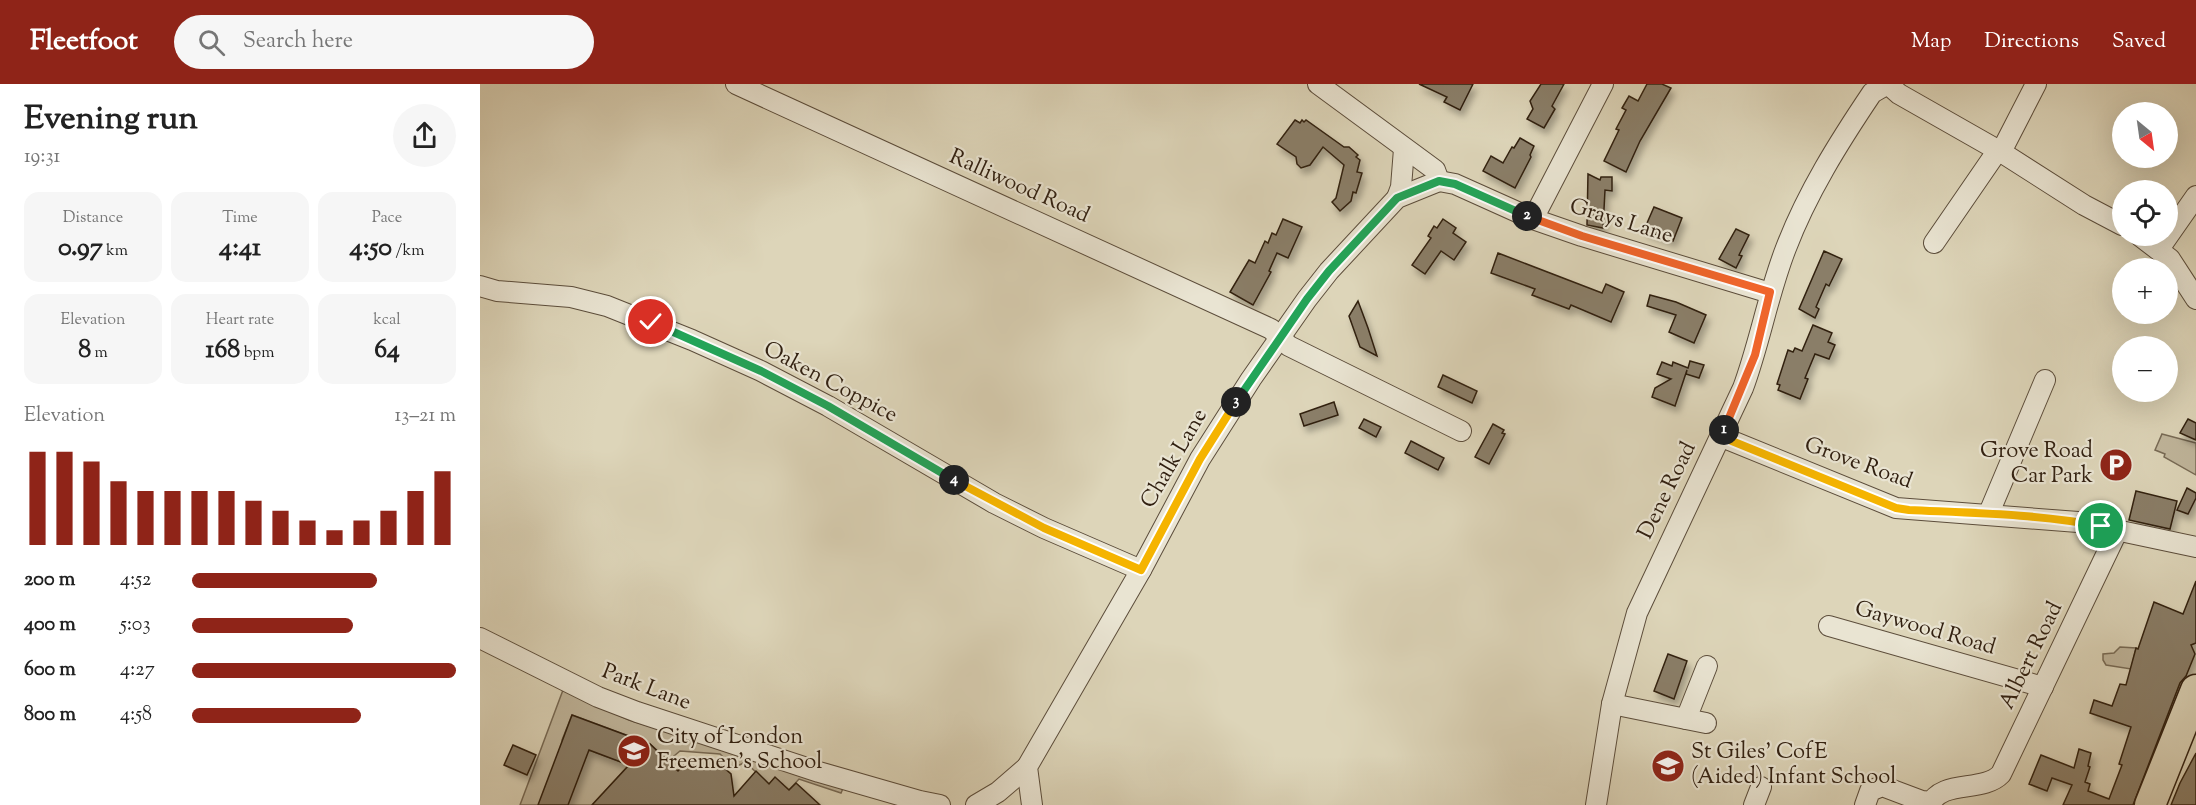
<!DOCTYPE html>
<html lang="en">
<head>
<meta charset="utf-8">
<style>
	:root { --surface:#fff; --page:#f6f6f6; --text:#222; --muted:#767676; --accent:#8f2418 }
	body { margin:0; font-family:"Sorts Mill Goudy",serif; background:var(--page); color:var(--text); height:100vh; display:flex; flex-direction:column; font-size:22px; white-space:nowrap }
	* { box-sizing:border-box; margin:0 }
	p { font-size:20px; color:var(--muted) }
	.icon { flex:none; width:33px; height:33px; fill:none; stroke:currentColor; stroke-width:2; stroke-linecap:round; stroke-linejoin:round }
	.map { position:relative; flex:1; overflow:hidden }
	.details { display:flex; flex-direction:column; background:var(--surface); width:480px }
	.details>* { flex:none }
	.needle { width:39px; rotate:151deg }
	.controls { position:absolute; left:1632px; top:18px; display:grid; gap:12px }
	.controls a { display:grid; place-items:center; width:66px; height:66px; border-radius:50%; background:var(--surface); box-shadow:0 6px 24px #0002; font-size:30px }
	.pin { position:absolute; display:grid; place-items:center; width:51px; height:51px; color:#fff; margin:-26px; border:3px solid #fff; border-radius:50%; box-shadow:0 2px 6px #0007 }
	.km { position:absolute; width:30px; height:30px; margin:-15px; border-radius:50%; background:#222; color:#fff; font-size:16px; line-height:30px; text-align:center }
	.round { display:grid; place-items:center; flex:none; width:63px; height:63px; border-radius:32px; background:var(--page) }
	.head { display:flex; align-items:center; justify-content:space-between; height:102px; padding:0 24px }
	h1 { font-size:33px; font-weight:700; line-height:45px }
	.figures { display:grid; grid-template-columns:repeat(3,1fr); gap:9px; height:102px; padding:6px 24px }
	.figures div { display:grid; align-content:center; border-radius:15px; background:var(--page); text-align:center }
	.figures b { font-size:26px; font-weight:700 }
	.figures small { font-size:16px; font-weight:400 }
	.figures p { font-size:16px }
	.chart { height:168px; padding:12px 24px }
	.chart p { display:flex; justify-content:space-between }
	.chart svg { width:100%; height:108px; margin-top:6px; stroke:var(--accent); stroke-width:6 }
	ul { padding:0 24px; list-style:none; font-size:20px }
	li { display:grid; grid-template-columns:96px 72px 1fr; align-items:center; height:45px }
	li i { height:15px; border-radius:8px; background:var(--accent) }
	header { display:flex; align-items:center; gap:36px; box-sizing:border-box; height:84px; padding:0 30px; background:var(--accent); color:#fff }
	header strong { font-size:28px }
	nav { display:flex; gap:33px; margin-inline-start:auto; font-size:21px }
	.search { width:420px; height:54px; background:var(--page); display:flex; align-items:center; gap:15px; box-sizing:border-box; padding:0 21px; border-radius:33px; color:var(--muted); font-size:22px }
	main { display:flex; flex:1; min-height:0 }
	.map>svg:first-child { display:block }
	.green { fill:#c0b69c; stroke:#786b56; stroke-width:1.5 }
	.building { fill:#8a7e68; stroke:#312011; stroke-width:1.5; filter:url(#shadow) }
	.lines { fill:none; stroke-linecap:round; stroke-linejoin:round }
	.minor-casing { stroke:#5c4d3b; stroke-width:22 }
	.highway-casing { stroke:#312011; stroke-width:33 }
	.minor { stroke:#e9e4d2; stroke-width:20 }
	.highway { stroke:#ddd5b9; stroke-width:30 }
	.split-1-casing { stroke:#fff; stroke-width:12 }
	.split-2-casing { stroke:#fff; stroke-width:12 }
	.split-3-casing { stroke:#fff; stroke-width:12 }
	.split-4-casing { stroke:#fff; stroke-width:12 }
	.split-5-casing { stroke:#fff; stroke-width:12 }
	.split-1 { stroke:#f5b400; stroke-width:8 }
	.split-2 { stroke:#f0652b; stroke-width:8 }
	.split-3 { stroke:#22a559; stroke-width:8 }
	.split-4 { stroke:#f5b400; stroke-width:8 }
	.split-5 { stroke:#22a559; stroke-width:8 }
	.labels { text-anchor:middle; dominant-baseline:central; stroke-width:4.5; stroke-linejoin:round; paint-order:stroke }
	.street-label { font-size:22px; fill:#312011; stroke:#e9e4d2 }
	.poi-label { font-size:22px; fill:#312011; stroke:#e9e4d2; text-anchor:start }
</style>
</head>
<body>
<header>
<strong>Fleetfoot</strong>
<div class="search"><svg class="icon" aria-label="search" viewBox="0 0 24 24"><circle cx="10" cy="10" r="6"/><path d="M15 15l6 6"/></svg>Search here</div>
<nav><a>Map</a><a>Directions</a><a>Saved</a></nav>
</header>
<main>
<section class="details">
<div class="head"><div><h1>Evening run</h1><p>19:31</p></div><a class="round"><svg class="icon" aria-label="share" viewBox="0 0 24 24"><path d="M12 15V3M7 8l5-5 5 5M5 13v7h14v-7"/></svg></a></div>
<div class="figures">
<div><p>Distance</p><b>0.97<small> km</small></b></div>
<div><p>Time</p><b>4:41</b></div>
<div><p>Pace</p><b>4:50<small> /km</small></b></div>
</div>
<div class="figures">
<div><p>Elevation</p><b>8<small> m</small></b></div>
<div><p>Heart rate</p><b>168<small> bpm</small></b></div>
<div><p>kcal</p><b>64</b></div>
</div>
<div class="chart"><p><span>Elevation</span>13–21 m</p>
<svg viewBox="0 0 160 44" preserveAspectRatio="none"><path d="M5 44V6M15 44V6M25 44V10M35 44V18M45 44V22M55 44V22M65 44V22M75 44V22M85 44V26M95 44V30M105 44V34M115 44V38M125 44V34M135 44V30M145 44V22M155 44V14"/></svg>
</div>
<ul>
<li><b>200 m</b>4:52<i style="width:70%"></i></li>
<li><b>400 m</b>5:03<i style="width:61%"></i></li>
<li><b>600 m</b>4:27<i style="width:100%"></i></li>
<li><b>800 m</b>4:58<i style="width:64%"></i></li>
</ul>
</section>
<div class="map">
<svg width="1716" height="721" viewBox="0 0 1716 721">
	<defs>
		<filter id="shadow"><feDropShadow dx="3.5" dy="6" stdDeviation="3" flood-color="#0004"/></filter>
	</defs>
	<rect width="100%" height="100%" fill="#ddd5b9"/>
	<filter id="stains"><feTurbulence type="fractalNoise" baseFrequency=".00333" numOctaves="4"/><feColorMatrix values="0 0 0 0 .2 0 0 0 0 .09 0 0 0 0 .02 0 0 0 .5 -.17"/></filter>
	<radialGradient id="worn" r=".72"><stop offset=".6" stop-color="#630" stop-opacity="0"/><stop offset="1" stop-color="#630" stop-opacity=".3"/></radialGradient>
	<g class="green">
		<path d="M1682,350L1716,359V391L1684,373L1685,370L1675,366Z"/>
		<path d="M1640,563L1656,564L1651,585L1626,581L1623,576V570L1634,569Z"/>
		<path d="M83,606L149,636L364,702L361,709L319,695L309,706L295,694L289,700L265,678L254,684L240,670L200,667L188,677L170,660L92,631L82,656L149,681L112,721H40Z"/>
	</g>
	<g class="building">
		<path d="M939,0H993L980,26L964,18L967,13Z"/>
		<path d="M1061,0H1084L1072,22L1075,25L1064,44L1047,35L1053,25L1050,17Z"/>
		<path d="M1167,0H1182L1191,4L1160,57L1146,88L1124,77L1139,46L1136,45L1146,26L1142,24L1149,12L1158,17Z"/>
		<path d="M815,36L820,39L822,36L824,38L826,36L864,63H869L878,71L876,73L880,76L877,88L882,89L876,109L873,108L871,117L860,127L852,118L856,114L864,81L843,63L830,81L821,84L817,80L816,73L797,60Z"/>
		<path d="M1040,54L1054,62L1050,71L1051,73L1035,104L1003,87L1011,72L1023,79L1032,63L1034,64Z"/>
		<path d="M1108,90L1120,96L1121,93H1132V107L1125,106L1123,144L1107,141Z"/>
		<path d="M1174,123L1202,134L1193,157L1164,146Z"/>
		<path d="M803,135L822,143L808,174L797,169L789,187L791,188L773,221L750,208L769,176L775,179L785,157L788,159L792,149L796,151Z"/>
		<path d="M963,135L976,144L973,149L986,158L974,176L961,167L945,190L932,181L951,154L948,152L954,142L957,144Z"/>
		<path d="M1256,145L1269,151L1259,171L1262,172L1256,184L1239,175Z"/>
		<path d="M1344,167L1362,175L1349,202L1346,200L1336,223L1339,225L1335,234L1319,225Z"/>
		<path d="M1018,169L1122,209L1126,200L1144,208L1131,238L1091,221L1089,225L1052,211L1055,205L1011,189Z"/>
		<path d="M1170,211L1196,218L1226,231L1214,259L1189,248L1196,231L1167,222Z"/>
		<path d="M878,217L888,244L897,272L880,263L869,232Z"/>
		<path d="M1333,241L1352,249L1348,258L1355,261L1349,275L1335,270L1325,294L1328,295L1320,315L1298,306L1300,301L1297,300L1308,266L1313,268L1315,264L1322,267Z"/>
		<path d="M1210,277L1224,281L1219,294L1206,290L1207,286L1195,322L1172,313L1175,304L1191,295L1177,290L1182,278L1192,282L1193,278L1208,284Z"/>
		<path d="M963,291L997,307L992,319L958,303Z"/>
		<path d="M854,318L858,331L824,342L820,330Z"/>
		<path d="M884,335L901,343L896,353L879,344Z"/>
		<path d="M1708,335L1716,339V356L1700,349Z"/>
		<path d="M1013,340L1024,346L1022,349L1025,350L1009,380L995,373Z"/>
		<path d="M931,357L964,374L958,386L925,369Z"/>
		<path d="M1707,404L1716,409V414L1708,430L1697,426Z"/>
		<path d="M1656,407L1697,417L1690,445L1649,436Z"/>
		<path d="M1716,497V559L1711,561L1715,570L1706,592L1700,599L1653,721H1583L1592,701L1572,694L1567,707L1549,700L1561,671L1594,684L1599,665L1611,669L1608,682L1610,683L1605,698L1610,700L1608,707L1629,715L1642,681L1639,680L1651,643L1610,629L1614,616L1632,622L1640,600L1646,601L1656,564L1658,565L1674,518L1703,530Z"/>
		<path d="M1188,570L1207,577L1194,615L1174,607Z"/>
		<path d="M92,631L170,660L198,687L209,675L235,676L251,690L254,712L276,687L289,700L295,693L309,706L316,699L340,721H112L149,681L109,666L88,721H58Z"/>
		<path d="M33,661L56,671L47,691L24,681Z"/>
		<path d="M1716,669V721H1691L1700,699Z"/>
	</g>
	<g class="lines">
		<defs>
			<g id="minor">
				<path d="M256,0L791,245L809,262L981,347"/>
				<path d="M838,0L955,86L959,97"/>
				<path d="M1404,2H1410L1419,10L1521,68L1604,121L1642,141"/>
				<path d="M1521,68L1556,0"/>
				<path d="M959,97L975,100L1053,135L1102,152L1290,209"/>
				<path d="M917,114L921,103L924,65"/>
				<path d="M1053,135L1123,0"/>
				<path d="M1660,152L1690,175L1716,215"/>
				<path d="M1454,159L1518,66"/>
				<path d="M1679,165L1716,112"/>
				<path d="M0,202L17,207L91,213L127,222L212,256L281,287L348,322L514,419L564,444L661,486"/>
				<path d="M1242,353L1416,424L1598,438L1716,463"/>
				<path d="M1509,429L1565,296"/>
				<path d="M1349,542L1563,603"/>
				<path d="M0,554L118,613L157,628L339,688L440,717L460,721"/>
				<path d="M1132,620L1206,635L1227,582"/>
				<path d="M1206,635L1226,639"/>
				<path d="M496,721L518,708L547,683"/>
				<path d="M552,721L547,683L661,486L720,375L771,295L827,215L849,187L917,114L959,97"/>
				<path d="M1116,721L1132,620L1157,529L1263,304C1280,258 1288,210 1306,164C1327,109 1359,58 1392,9L1404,2"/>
				<path d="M1274,721L1281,703"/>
				<path d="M1385,721L1390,707L1402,702L1442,717L1450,718"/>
				<path d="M1450,721C1461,695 1503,709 1521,690L1638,446"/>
			</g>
			<path id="highway" d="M1670,721L1716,606"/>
		</defs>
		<use href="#minor" class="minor-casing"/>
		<use href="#highway" class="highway-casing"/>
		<use href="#minor" class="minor"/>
		<use href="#highway" class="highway"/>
	</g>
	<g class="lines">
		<defs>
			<path id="split-1" d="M1244,346L1242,353L1416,424L1429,426C1493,429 1558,430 1621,442"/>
			<path id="split-2" d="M1047,132L1102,152L1290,208L1275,271L1244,346"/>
			<path id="split-3" d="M756,318L827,215L849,187L917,114L959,97L975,100L1047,132"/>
			<path id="split-4" d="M474,396L564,444L661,486L720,375L756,318"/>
			<path id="split-5" d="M171,238L281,287L348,322L474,396"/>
		</defs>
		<use href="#split-1" class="split-1-casing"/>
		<use href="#split-2" class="split-2-casing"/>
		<use href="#split-3" class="split-3-casing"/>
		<use href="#split-4" class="split-4-casing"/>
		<use href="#split-5" class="split-5-casing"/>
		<use href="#split-1" class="split-1"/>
		<use href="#split-2" class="split-2"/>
		<use href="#split-3" class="split-3"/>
		<use href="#split-4" class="split-4"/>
		<use href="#split-5" class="split-5"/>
	</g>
	<defs>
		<symbol id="parking-disc" viewBox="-11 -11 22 22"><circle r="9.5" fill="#8f2418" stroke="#e9e4d2"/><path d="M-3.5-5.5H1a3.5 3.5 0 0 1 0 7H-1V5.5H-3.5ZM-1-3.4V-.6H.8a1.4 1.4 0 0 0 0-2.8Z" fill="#fff"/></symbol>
		<symbol id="school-disc" viewBox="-11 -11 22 22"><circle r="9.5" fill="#8f2418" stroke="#e9e4d2"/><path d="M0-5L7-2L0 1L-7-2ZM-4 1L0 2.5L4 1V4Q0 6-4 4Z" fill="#fff"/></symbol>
	</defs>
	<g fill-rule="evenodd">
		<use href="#parking-disc" x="1617" y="362" width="38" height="38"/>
		<use href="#school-disc" x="135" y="648" width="38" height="38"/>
		<use href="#school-disc" x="1169" y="663" width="38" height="38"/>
	</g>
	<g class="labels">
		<g class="street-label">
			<text transform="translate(539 103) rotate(24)">Ralliwood Road</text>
			<text transform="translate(1141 138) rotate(17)">Grays Lane</text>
			<text transform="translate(350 299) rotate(28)">Oaken Coppice</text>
			<text transform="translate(695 375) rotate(-60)">Chalk Lane</text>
			<text transform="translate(1378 380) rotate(20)">Grove Road</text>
			<text transform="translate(1188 407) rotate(-64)">Dene Road</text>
			<text transform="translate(1445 545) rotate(16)">Gaywood Road</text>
			<text transform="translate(1552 572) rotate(-64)">Albert Road</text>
			<text transform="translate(166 604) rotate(21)">Park Lane</text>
		</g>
		<g class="poi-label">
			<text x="1613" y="368" text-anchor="end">Grove Road<tspan x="1613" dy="25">Car Park</tspan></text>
			<text x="177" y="654">City of London<tspan x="177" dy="25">Freemen's School</tspan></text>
			<text x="1211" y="669">St Giles' CofE<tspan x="1211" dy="25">(Aided) Infant School</tspan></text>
		</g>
	</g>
	<rect width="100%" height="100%" filter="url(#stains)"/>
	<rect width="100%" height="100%" fill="url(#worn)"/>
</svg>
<div class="controls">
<a><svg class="needle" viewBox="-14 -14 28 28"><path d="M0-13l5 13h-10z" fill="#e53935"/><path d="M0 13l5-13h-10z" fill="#767676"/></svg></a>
<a><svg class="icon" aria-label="locate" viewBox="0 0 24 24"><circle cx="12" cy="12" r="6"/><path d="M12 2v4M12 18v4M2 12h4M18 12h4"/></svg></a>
<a>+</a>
<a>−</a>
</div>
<div class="pin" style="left:1621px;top:442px;background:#1e9e55"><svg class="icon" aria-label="arrive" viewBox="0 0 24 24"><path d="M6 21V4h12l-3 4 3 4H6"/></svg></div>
<div class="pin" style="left:171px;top:238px;background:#d93025"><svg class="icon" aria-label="check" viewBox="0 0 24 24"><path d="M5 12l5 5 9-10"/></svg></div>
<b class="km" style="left:1244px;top:346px">1</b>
<b class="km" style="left:1047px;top:132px">2</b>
<b class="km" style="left:756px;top:318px">3</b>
<b class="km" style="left:474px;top:396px">4</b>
</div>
</main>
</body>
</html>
